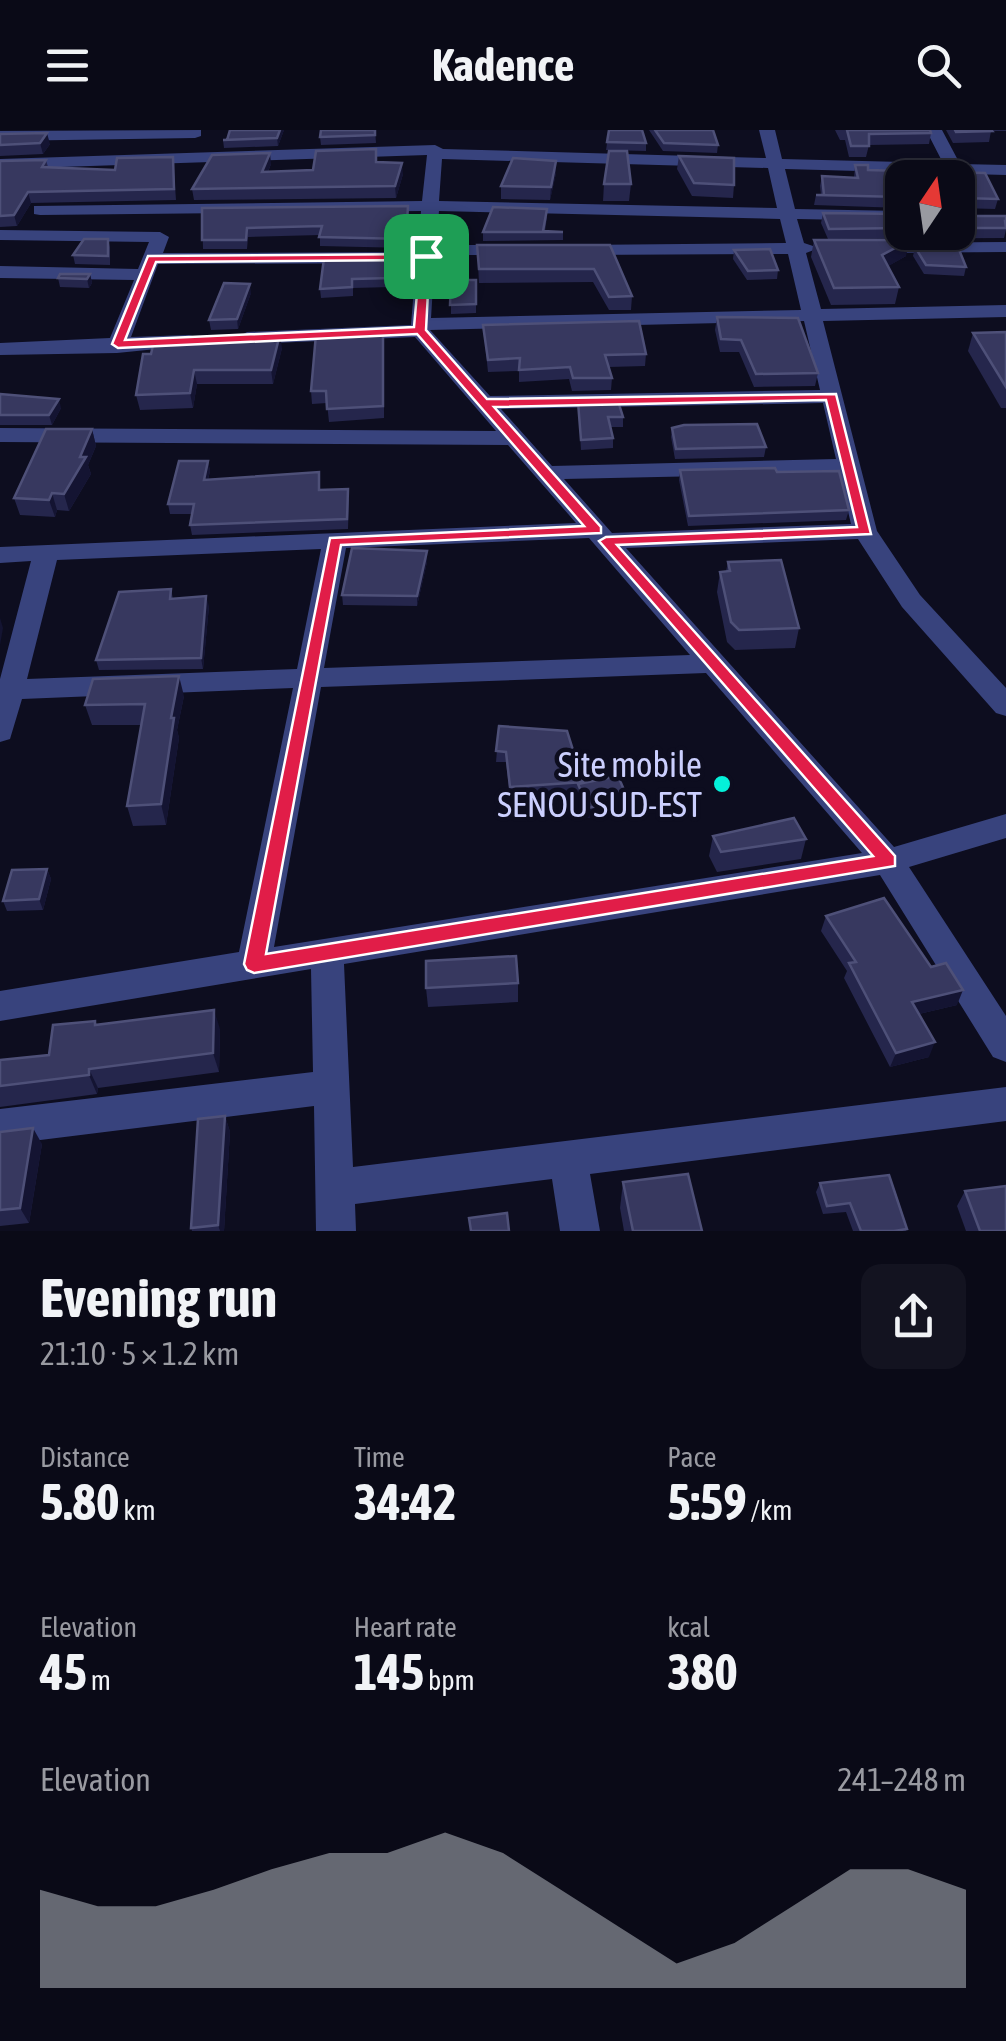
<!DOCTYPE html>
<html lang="en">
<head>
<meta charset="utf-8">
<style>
	:root { --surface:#0a0a17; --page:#131320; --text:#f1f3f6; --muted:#999aa1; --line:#2a2b36; --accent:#8c9099 }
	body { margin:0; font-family:"Asap Condensed",sans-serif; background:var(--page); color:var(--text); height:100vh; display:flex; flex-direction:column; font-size:38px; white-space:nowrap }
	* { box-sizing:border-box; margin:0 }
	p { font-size:32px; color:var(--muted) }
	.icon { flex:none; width:55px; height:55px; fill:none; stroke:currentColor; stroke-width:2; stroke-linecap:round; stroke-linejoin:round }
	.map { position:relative; height:1101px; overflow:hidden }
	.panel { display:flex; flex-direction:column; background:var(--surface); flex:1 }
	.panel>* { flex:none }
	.needle { width:65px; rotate:13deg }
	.controls { position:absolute; left:885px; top:30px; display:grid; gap:20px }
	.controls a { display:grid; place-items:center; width:90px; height:90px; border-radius:20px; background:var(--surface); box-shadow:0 2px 8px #0004,0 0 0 2px var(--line); font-size:50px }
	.pin { position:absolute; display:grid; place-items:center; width:85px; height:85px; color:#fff; margin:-42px; border-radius:20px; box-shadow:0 5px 15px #0006 }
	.round { display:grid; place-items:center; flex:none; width:105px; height:105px; border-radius:20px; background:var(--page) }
	.head { display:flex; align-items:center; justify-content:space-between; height:170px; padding:0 40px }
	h1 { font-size:55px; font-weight:700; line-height:75px }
	.figures { display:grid; grid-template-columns:repeat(3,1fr); gap:15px; height:170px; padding:10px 40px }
	.figures div { display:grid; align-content:center }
	.figures b { font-size:50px; font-weight:700 }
	.figures small { font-size:28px; font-weight:400 }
	.figures p { font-size:28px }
	.chart { height:280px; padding:20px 40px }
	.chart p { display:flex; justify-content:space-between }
	.chart svg { width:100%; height:180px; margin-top:10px; fill:var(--accent); opacity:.7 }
	header { display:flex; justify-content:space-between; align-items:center; height:130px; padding:0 40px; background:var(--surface); font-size:45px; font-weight:700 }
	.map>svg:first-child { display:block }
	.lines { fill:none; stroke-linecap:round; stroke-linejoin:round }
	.minor { fill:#38437d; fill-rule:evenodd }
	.wall { fill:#25264c }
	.shaded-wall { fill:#141432 }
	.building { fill:#37385f; stroke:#4e5078; stroke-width:2.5 }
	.route { fill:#e11d48; stroke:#fff; stroke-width:2.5; fill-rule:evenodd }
	.poi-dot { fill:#04f1da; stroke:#0d0d1f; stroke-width:4 }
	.labels { text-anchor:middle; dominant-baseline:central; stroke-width:9; stroke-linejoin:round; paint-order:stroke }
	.poi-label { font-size:35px; fill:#cbcffe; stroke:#0d0d1f; text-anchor:end }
</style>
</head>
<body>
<header><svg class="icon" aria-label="menu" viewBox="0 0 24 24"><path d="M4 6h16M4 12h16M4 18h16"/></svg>Kadence<svg class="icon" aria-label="search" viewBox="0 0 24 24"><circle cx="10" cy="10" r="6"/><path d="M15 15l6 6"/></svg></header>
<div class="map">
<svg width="1006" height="1101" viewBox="0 0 1006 1101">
	<rect width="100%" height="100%" fill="#0d0d1f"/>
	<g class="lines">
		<g class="minor">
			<path d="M201,0V6L195,8L0,11V1Z"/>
			<path d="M759,0H775L782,29L943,33L926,0H942L960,34L1006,35V45L785,39L795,79L902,81V91L797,89L804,113L819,118L806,123L821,179L1006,175V187L823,191L877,401L920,465L1006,558V586L996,583L902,477L858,409L626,418L894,717L1006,684V708L909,737L1006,886V932L993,927L880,745L344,834L353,1037L1006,957V991L590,1044L600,1101H560L552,1049L355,1074L356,1101H316L314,976L0,1015V979L313,942L311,839L0,891V861L239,822L293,558L22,569L10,609L0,612V549L31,431L0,433V417L576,393L508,315L0,312V298L496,301L415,207L247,214L237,208L247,202L411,195L416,133L158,134L131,207L189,205L196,207V215L117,223L0,225V213L110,208L134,150L0,148V136L138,139L149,112L0,110V100L160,102L169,107L163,123L418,122L421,81L40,85L34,84V76L422,71L427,25L0,39V29L435,15L443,19L766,28ZM442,29L768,38L777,78L439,71ZM439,81L780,89L786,113L578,115L569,120L578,125L788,124L801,180L431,188L435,125H515L524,120L515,115H436ZM804,191L820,260L490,266L430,200ZM823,273L836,329L552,336L501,279ZM839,343L851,394L612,403L564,349ZM589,408L690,525L324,538L346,418ZM321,419L297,539L27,549L57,430ZM706,543L862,723L274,817L321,557Z"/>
			<path d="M1006,112V122L873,123L864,118L873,113Z"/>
		</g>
	</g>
	<g class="wall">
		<path d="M284,0L278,16L224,18L223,10Z"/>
		<path d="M375,0L376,13L321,15L320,7Z"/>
		<path d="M609,0L646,13V21L606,20Z"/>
		<path d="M649,0H713L718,15L717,23L663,21Z"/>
		<path d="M835,0H930L931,3L929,14L869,15L866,27H849L845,10H840Z"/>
		<path d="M946,0H1006V1H991L989,12L953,13Z"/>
		<path d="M0,4L50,14L43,24L0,26Z"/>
		<path d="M679,26L734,55L733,68L692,66L677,39Z"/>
		<path d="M173,27L176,70L31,73L17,96L0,97V31L46,30L48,37L115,40Z"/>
		<path d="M556,31V43L550,70L501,69V56Z"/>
		<path d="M377,32L403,44L396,68L194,70L192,59L271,34L268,42L313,40Z"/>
		<path d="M855,35H868V40L985,43L998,69L995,79L958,78V80V48H902V78L814,75L816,65H821L820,56L822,46L854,48Z"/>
		<path d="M604,54H631L629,71H603Z"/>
		<path d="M202,78L408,85L407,118L320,116V105L248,107L247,119H203Z"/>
		<path d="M958,82L960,86H1006V100L1004,108L828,109L821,93L823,83L902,84V102H958Z"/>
		<path d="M547,87L545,101L563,102V110L483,111V102Z"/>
		<path d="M108,109L110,117V135L75,134L73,125Z"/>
		<path d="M814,110L906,126L888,136L899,157L895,174L831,175L811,127Z"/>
		<path d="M477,115H610L632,166L631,180H609L593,152L479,153Z"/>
		<path d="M915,117L966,137L964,146L924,144L913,126Z"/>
		<path d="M734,120L778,140L777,149L747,150L733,129Z"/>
		<path d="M391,128L392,157L353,158V166L321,168L320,159Z"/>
		<path d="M90,144L92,153L89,158L60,157L58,148Z"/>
		<path d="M451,150H476V183L451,184Z"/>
		<path d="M251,163L238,199L211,200L209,190Z"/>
		<path d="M717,187L818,243L815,256L754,257L739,222H720L715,200Z"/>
		<path d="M483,195L646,224L645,236L609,237L612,248L611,260L572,261L569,249L519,252V241L488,242Z"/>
		<path d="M1006,202V278H1001L968,221L973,203Z"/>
		<path d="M384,212V288L329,292L327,273L312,274L311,261Z"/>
		<path d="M282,218L273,254H197L193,278L140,280L136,265L143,224Z"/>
		<path d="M0,264L61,278L52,295H0Z"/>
		<path d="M578,272L623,287V297H610L613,308V318L581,320Z"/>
		<path d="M672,298L766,317L764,327L675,329L671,307Z"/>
		<path d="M92,299L96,316L88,335L91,344L69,381L57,380L55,387L20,385L14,368Z"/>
		<path d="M208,331L210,341L208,350L320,360L349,369L348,399L192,405L190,395L192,384H170L168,374Z"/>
		<path d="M680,340L777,342L849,380L846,390L688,396L679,350Z"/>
		<path d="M427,421V432L417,476L343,475L342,465Z"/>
		<path d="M728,432L799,498L795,518L735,520L727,512L717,462L720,442L726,441Z"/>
		<path d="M171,459L173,469L209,476L203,539L99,540L96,530Z"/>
		<path d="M184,566L177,600L179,608L166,695L133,696L127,676L142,595H92L85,575Z"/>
		<path d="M499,596L583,653L628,669L627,679L587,688L577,663L510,667L506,632H496Z"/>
		<path d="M713,706L806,709L801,729L717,742L709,726Z"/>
		<path d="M47,739L51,749L43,780L7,781L3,771Z"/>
		<path d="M826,786L957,875L919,884L929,927L890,937L844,848L847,841L821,801Z"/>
		<path d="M518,853V872L428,877L426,858Z"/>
		<path d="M95,891L97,895L220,899L219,942L98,958L97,964L0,977V930L49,925Z"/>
		<path d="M225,986L230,1002L224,1101H192L191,1098Z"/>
		<path d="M0,1002L42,1014L29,1093L0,1096Z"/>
		<path d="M623,1052L702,1101H624L620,1078Z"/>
		<path d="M820,1053L907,1099L906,1101H853L846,1082L823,1084L816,1062Z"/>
		<path d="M965,1061L1006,1101H966L957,1076Z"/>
	</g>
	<g class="shaded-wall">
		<path d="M280,0H284L278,16L277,8Z"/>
		<path d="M47,3L50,14L43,24L40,13Z"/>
		<path d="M270,23L271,34L263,53L262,42Z"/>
		<path d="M556,31V43L550,70L551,57Z"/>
		<path d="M402,33L403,44L396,68L395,56Z"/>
		<path d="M28,62L31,73L17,96L14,85Z"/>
		<path d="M910,110L906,126L878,142L882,125Z"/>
		<path d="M90,144L92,153L89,158L87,149Z"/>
		<path d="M250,154L251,163L238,199L237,189Z"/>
		<path d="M280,204L282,218L273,254L271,240Z"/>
		<path d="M194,240L197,254L193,278L190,263Z"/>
		<path d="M59,269L61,278L52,295L49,285Z"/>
		<path d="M92,299L96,316L88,335L91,344L69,381L64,364Z"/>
		<path d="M208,331L210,341L205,360L204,350Z"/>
		<path d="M52,363L57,380L55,387L49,370Z"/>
		<path d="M427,421V432L417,476V466Z"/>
		<path d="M206,466L209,476L203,539L201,528Z"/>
		<path d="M0,488L3,498L0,515Z"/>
		<path d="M179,546L184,566L177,600L179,608L166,695L161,674L171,588Z"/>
		<path d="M628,669L627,679L587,688L588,678Z"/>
		<path d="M47,739L51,749L43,780L39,769Z"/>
		<path d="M963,860L957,875L906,887L912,872Z"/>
		<path d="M214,880L220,899L219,942L213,923Z"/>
		<path d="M935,912L929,927L890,937L896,923Z"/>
		<path d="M89,939L98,958L97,964L89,945Z"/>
		<path d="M225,986L230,1002L224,1101H220L218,1095Z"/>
		<path d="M33,998L42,1014L29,1093L20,1078Z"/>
	</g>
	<g class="building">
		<path d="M230,0H280L277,8L223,10H227Z"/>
		<path d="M321,0H375V5L320,7Z"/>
		<path d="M609,0H642L646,13L607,12Z"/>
		<path d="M655,0H713L718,15L664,13Z"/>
		<path d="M847,0H930L931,3L869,4V16H851Z"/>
		<path d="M955,0H991L992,1L956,2Z"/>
		<path d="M47,3L40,13L0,15V4Z"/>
		<path d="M376,19V32L402,33L395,56L192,59L212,25L270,23L262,42L313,40L316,21Z"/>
		<path d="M609,21H627L631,54H604Z"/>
		<path d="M679,26L734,28V55L694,53Z"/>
		<path d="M173,27L174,59L28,62L14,85L0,86V31L46,30L42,37L115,40L117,28Z"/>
		<path d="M513,28L556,31L551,57L501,56Z"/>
		<path d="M855,35H868V40L985,43L998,69L961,68L958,79V48H902V67L816,65H824L822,46L858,48Z"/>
		<path d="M408,76L406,109L319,107L322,96L247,98L246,110H202V78Z"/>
		<path d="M493,77L547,79L543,101L563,102H483Z"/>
		<path d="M958,82L960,86H1006V91H1005L1006,98H958Z"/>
		<path d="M823,83L902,84V98L829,99Z"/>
		<path d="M84,109H108V126L73,125Z"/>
		<path d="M814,110H910L882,125L899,157L834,158Z"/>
		<path d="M477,115H610L632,166L609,167L594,139H479Z"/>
		<path d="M915,117H958L966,137L926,135Z"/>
		<path d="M770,119L778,140L748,141L734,120Z"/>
		<path d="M324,128H391L392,148L352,149V157L320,159Z"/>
		<path d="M60,144H90L87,149L58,148Z"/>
		<path d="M451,150H476V174L450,175Z"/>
		<path d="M224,153L250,154L237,189L209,190Z"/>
		<path d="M717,187L798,188L818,243L756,244L741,210L721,209Z"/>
		<path d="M639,191L646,224L605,225L612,248H573L570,237L519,240L520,228L488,230L483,195Z"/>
		<path d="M383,200V276L327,279L326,261H311L316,204Z"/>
		<path d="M1006,202V257L973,203Z"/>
		<path d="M280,204L271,240H194L190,263L136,265L143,224H151L154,211Z"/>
		<path d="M0,264L59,269L49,285H0Z"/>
		<path d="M618,271L623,287H608L613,308L581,310L578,272Z"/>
		<path d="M757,294L766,317L676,319L672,298L684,295Z"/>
		<path d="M46,299H92L80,327H86L64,364L52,363L49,370L14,368Z"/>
		<path d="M179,331H208L204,350L319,342V360L348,359L347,389L190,395L194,374H168Z"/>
		<path d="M775,338L777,342L839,341L849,380L689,386L680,340Z"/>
		<path d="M352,418L427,421L417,466L342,465Z"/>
		<path d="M781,430L799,498L739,500L731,492L720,442L730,441L728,432Z"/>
		<path d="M171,459L170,469L206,466L201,528L96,530L119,462Z"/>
		<path d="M179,546L171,588H174L161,674L127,676L145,574L85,575L93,549Z"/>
		<path d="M499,596L567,601L583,652L510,657L506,622L496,621Z"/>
		<path d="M618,646L628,669L588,678L578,654Z"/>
		<path d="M794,688L806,709L721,722L713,706Z"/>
		<path d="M47,739L39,769L3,771L12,740Z"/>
		<path d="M884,768L931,837L946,833L963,860L912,872L935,912L896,923L849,833L856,832L826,786Z"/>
		<path d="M516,826L518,853L426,858V831Z"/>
		<path d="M214,880L213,923L89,939V945L0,956V930L49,925L53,895L95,891V895Z"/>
		<path d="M225,986L218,1095L191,1098L198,989Z"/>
		<path d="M33,998L20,1078L0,1080V1002Z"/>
		<path d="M688,1044L702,1101H633L623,1052Z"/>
		<path d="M889,1045L907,1099L894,1101H861L850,1073L827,1076L820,1053Z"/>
		<path d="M1006,1056V1101H980L965,1061Z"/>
		<path d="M507,1083L509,1101H471L469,1088Z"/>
	</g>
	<path class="route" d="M430,124L426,200L487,269L836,264L871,404L617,415L895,726V736L254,843L247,840L244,834L330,408L584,396L417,204L118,218L112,214L148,126ZM420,130L414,197L125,210L156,132ZM826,270L857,397L606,407L599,411L873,726L266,824L341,415L601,403V397L494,277Z"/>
	<circle class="poi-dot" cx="722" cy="654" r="10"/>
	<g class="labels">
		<g class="poi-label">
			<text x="702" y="634">Site mobile<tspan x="702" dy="40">SENOU SUD-EST</tspan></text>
		</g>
	</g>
</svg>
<div class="controls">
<a><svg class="needle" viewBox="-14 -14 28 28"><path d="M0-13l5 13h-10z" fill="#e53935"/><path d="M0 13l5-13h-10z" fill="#999aa1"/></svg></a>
</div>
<div class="pin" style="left:426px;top:126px;background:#1e9e55"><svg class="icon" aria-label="arrive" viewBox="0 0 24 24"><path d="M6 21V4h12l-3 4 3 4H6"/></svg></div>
</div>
<section class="panel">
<div class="head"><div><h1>Evening run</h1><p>21:10 · 5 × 1.2 km</p></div><a class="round"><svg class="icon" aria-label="share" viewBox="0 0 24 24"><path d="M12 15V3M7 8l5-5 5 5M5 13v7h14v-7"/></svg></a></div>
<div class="figures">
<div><p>Distance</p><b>5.80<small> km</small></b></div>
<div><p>Time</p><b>34:42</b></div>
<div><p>Pace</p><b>5:59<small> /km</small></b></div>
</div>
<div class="figures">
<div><p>Elevation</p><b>45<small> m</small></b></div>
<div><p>Heart rate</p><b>145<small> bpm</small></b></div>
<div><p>kcal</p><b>380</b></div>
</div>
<div class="chart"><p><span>Elevation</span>241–248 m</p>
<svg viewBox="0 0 160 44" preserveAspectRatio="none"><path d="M0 44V20L10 24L20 24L30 20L40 15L50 11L60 11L70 6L80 11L90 20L100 29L110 38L120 33L130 24L140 15L150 15L160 20V44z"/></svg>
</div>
</section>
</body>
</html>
